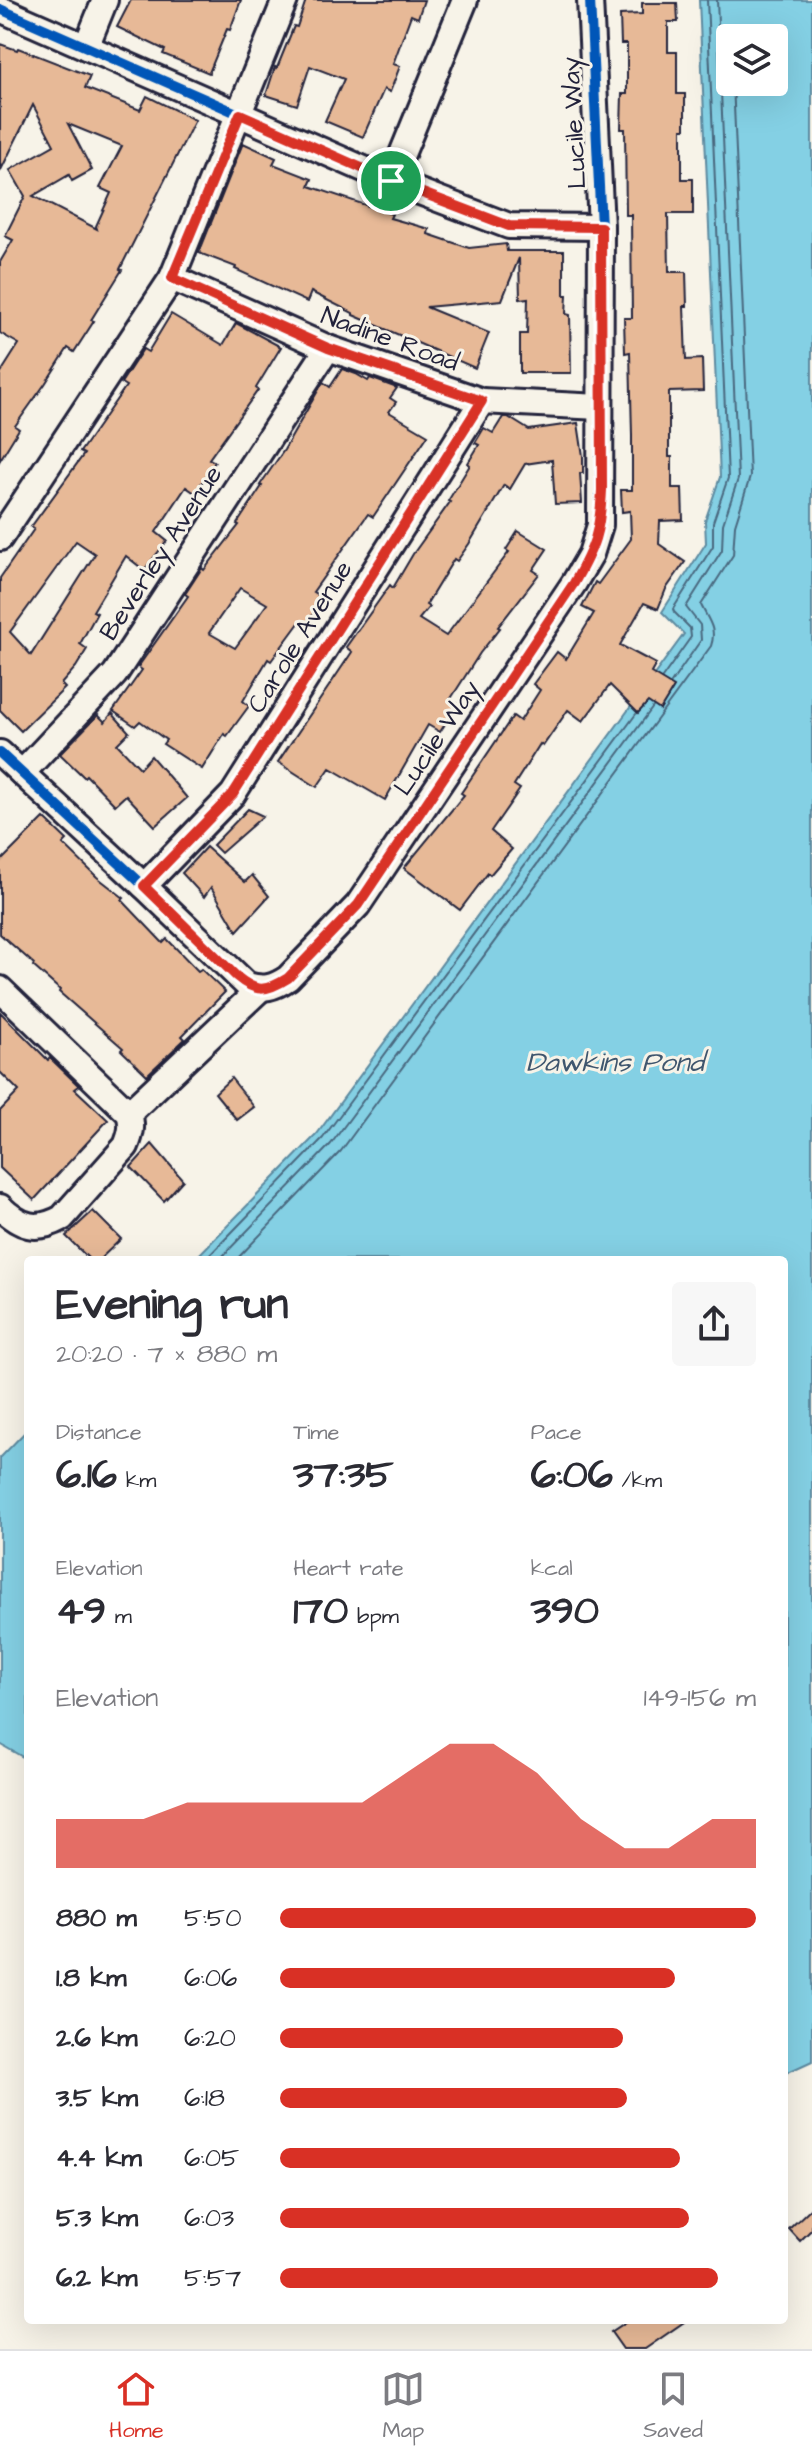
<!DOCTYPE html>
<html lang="en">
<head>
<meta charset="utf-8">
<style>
	:root { --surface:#fff; --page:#f7f7f7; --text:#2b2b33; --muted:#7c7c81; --line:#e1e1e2; --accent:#d93025 }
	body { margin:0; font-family:"Architects Daughter",sans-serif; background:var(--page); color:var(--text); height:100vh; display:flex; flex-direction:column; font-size:30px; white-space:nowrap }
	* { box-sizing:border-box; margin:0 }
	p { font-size:26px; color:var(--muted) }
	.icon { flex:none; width:44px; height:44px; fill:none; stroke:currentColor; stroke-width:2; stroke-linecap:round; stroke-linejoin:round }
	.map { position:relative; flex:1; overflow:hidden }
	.side { position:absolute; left:24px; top:1256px; width:764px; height:1068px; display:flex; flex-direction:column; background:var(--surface); border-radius:8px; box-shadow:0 8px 32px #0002 }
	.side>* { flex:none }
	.tools { position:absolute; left:716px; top:24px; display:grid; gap:16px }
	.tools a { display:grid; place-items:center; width:72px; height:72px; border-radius:8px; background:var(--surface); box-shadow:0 8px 32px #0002; font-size:40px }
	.pin { position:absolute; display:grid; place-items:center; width:68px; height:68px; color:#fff; margin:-34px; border:4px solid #fff; border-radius:50%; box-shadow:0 2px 8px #0007 }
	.round { display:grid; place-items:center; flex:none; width:84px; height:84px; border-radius:8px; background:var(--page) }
	.summary { display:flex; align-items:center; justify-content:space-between; height:136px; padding:0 32px }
	h1 { font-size:44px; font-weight:700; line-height:60px }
	.figures { display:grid; grid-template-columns:repeat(3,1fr); gap:12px; height:136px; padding:8px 32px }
	.figures div { display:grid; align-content:center }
	.figures b { font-size:40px; font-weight:700 }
	.figures small { font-size:22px; font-weight:400 }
	.figures p { font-size:22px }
	.chart { height:224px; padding:16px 32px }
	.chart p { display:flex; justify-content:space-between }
	.chart svg { width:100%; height:144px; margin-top:8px; fill:var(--accent); opacity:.7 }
	ul { padding:0 32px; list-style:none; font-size:26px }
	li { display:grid; grid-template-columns:128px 96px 1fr; align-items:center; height:60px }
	li i { height:20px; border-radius:10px; background:var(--accent) }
	.dock { display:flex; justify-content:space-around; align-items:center; height:112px; border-top:2px solid var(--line); background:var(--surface); font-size:22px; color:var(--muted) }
	.dock a { display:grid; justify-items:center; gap:4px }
	.dock .selected { color:var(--accent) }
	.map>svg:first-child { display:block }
	.water { fill:#84d0e4; stroke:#5d8aa0; stroke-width:2; fill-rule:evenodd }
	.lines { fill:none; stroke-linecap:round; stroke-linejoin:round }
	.shore { stroke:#49687f; stroke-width:2 }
	.building { fill:#e7b997; stroke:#22223b; stroke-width:2; fill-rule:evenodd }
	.minor-casing { stroke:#22223b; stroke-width:30 }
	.minor { stroke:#f7f3e8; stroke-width:24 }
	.cycleway-casing { stroke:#f7f3e8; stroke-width:15 }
	.cycleway { stroke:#0057b8; stroke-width:10 }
	.route-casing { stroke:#fff; stroke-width:16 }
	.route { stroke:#d93025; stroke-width:10 }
	.labels { text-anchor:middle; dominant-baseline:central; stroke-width:6; stroke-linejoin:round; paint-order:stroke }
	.street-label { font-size:26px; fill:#22223b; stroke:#f7f3e8 }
	.water-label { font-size:28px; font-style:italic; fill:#3f566e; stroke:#f7f3e8 }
</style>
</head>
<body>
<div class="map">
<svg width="812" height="2349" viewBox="0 0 812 2349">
	<rect width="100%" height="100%" fill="#f7f3e8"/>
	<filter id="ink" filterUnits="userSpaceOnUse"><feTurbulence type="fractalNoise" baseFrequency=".0125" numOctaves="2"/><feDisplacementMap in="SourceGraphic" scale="16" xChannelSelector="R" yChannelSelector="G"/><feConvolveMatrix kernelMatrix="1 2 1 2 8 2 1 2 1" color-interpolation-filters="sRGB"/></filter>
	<g filter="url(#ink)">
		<g class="water">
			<path d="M699,0H812V2061L784,2074V1260H194L317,1134L684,634L662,612L706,543L705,521L720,477ZM730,38H774V82H730Z"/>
			<path d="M28,1429V1760L0,1744V1458Z"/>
		</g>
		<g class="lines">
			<g class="shore">
				<path d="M662,678L691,637L690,628L674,612L673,609L713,546V522L728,478L707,0"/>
				<path d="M671,683L701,640L700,625L686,607L722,550L723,524L738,479L717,0"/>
				<path d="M205,1260L323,1138L636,714"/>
				<path d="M219,1260L331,1144L653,707"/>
				<path d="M236,1260L341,1151L711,646C717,628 708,620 701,605L733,555L735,525L750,477L733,82"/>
			</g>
		</g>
		<g class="building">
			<path d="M131,0H241L230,30L227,29L209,73L163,54L165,50L117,27Z"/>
			<path d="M306,0H424L418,18L411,15L393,64L400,66L390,92L384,89L363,137L325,121L344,79L310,66L297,105L266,95L275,67L277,68L294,26L297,27Z"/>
			<path d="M642,3H677L678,22H668V52H677V94H685V129H682V179H693V214H668L669,272H686L687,306H684L686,360L702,359L703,391L669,392V457H672V488H682L683,520L660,521L659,544L685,562L666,589L658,609L644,603L620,645L656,664L651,673L674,687L660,710L648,702L638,713L610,685L583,721L568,710L543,746L540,744L514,785L520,789L491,831L512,849L490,875L488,873L460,910L404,868L464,795L461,793L513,716L520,721L540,690L533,684L557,652L566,659L594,613L582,607L595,582L598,584L631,539L630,511L622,512L621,490H632V436L630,352L625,353L624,318H632L631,215H626L625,129H621L622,94H627V44H621L620,15L642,14Z"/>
			<path d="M0,44L17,50L18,48L90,76L85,88L140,110L147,96L195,120L120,269L122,270L91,320L94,321L74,352L68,348L45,384L15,426L19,429L0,460V374L19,344L0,333V262L13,240L5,236L25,196L10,170L54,145L33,105L0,172ZM68,124L122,146L100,188L111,193L96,226L97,229L33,196L69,175L72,181L92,170Z"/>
			<path d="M243,143L276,158L273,164L312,179L309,186L392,214L390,218L429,229L428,234L469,248L506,244L507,251H564V295H567L566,314L570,315L571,373H520V334H527L528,298L520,299L519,258L502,300L426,307L489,333L475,368L353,315V313L311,292L307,302L235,269L236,267L199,253Z"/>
			<path d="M171,314L223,345L236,323L281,347L256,388L258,390L209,459L215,462L195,493L186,487L156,532L167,541L144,570L126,556L93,611L97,613L80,644L87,649L76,667L61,684L65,688L21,731L0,710V578L34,529L31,527L84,454L80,452L126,386L121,383L143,349L148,352ZM76,541L95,554L31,655L10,632Z"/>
			<path d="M342,369L356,374L368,381L370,378L397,388L390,398L396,402L389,412L428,435L373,517L368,514L313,592L323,598L305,627L299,623L271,661L268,659L243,701L249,706L227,736L224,734L202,769L163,744L166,740L140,721L135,726L113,711L142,670L138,667L188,596L185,594L202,568L204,570L239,525L237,524L262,486L260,485L284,450L323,382L330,387ZM240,588L267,604L235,648L209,633Z"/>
			<path d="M503,417H508L529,430L578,423L583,456V473H580L582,503L555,504L552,460L525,464L510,489L504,485L469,544L457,561L454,559L426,605L429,607L419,619L446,636L509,552L506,550L518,531L547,549L533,570L539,574L498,627L500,628L480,653L450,700L458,704L440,732L428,725L385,800L330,768L317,787L278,762L352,652L346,647L390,585L393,588L413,554L450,502L448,501L470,465L468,463L479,445L475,443L484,428L493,433Z"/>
			<path d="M112,713L129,732L117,744L140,768L151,756L187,798L155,826L126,795L115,805L86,775L84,777L60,754L98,715L105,722Z"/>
			<path d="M248,809L263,816L221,853L213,845Z"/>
			<path d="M44,818L67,840L63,844L97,877L124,898L122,900L163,943L167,939L198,971L201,969L225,992L182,1036L185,1039L147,1075L121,1050L123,1048L59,992L60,990L33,966L34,964L0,934V862Z"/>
			<path d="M206,847L245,882L252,875L269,896L237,931L211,887L204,897L182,873Z"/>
			<path d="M0,1012L48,1060L50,1058L79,1086L75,1089L108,1120L34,1200L0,1168V1111L19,1091L0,1072Z"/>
			<path d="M231,1078L254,1107L237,1120L215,1093Z"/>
			<path d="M152,1144L183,1180L164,1201L131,1167Z"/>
			<path d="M93,1211L121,1239L99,1260H90L66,1236Z"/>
			<path d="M812,2207V2229L800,2241L789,2229Z"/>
			<path d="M629,2320H687L645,2349H623L611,2332Z"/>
		</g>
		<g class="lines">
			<defs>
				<g id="minor">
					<path d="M0,9L391,181L509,226L601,227"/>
					<path d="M86,47L105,0"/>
					<path d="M391,181L465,0"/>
					<path d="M172,278L328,348L482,401L600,407"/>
					<path d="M0,538L172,278L285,0"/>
					<path d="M0,753L144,886L247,985C264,990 273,988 288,978L358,905L574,583L591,554L600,525L601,227L590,0"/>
					<path d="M22,773L115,674L328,348"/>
					<path d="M144,886L233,794L482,401"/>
					<path d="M0,989L129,1113C133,1125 131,1134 126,1146L62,1218C36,1232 21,1227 0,1207"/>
					<path d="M129,1113L260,989"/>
				</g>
			</defs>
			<use href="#minor" class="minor-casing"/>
			<use href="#minor" class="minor"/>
			<defs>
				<g id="cycleway">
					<path d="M0,9L391,181L509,226L601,227"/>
					<path d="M0,753L144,886L247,985C264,990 273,988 288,978L358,905L574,583L591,554L600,525L601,227L590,0"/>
				</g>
			</defs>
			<use href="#cycleway" class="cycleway-casing"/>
			<use href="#cycleway" class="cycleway"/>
		</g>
	</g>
	<g class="lines" filter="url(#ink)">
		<defs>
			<path id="route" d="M240,114L391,181L509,226L601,227L602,490C600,532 595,546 574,583L358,905L288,978C266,992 256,993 236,976L144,886L233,794L482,401L328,348L172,278Z"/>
		</defs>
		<use href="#route" class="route-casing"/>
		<use href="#route" class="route"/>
	</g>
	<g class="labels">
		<g class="street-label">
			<text transform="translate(574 123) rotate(-93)">Lucile Way</text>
			<text transform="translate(390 339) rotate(20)">Nadine Road</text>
			<text transform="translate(161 553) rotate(-57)">Beverley Avenue</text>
			<text transform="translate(300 637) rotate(-58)">Carole Avenue</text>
			<text transform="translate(437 738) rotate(-56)">Lucile Way</text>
		</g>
		<g class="water-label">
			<text x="615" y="1062">Dawkins Pond</text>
		</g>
	</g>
</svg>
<div class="tools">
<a><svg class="icon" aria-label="layers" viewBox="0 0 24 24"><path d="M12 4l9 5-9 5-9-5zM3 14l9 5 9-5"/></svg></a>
</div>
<div class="pin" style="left:391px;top:181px;background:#1e9e55"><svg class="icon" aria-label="arrive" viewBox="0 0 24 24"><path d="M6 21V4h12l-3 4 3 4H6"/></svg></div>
<section class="side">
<div class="summary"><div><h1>Evening run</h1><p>20:20 · 7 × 880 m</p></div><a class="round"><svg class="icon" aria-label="share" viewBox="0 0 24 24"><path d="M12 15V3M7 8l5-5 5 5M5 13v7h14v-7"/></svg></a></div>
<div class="figures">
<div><p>Distance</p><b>6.16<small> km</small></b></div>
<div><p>Time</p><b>37:35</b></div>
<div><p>Pace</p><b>6:06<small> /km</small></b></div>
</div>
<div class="figures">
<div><p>Elevation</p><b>49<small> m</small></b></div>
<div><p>Heart rate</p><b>170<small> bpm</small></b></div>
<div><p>kcal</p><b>390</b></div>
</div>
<div class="chart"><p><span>Elevation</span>149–156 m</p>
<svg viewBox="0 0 160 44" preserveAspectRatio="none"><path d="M0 44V29L10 29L20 29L30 24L40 24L50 24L60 24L70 24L80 15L90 6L100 6L110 15L120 29L130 38L140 38L150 29L160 29V44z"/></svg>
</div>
<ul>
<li><b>880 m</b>5:50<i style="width:100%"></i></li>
<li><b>1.8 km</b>6:06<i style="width:83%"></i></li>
<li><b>2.6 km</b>6:20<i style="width:72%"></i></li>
<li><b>3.5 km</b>6:18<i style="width:73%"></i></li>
<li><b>4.4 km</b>6:05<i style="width:84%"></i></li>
<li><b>5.3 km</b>6:03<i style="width:86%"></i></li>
<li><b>6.2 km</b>5:57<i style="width:92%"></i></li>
</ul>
</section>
</div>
<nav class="dock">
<a class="selected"><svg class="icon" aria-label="home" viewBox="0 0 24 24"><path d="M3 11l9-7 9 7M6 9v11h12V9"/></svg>Home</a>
<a><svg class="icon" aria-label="map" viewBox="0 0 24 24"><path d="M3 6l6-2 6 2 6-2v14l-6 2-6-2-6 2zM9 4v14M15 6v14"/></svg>Map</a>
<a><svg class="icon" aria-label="saved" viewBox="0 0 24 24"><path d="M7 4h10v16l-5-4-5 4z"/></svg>Saved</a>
</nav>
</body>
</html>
